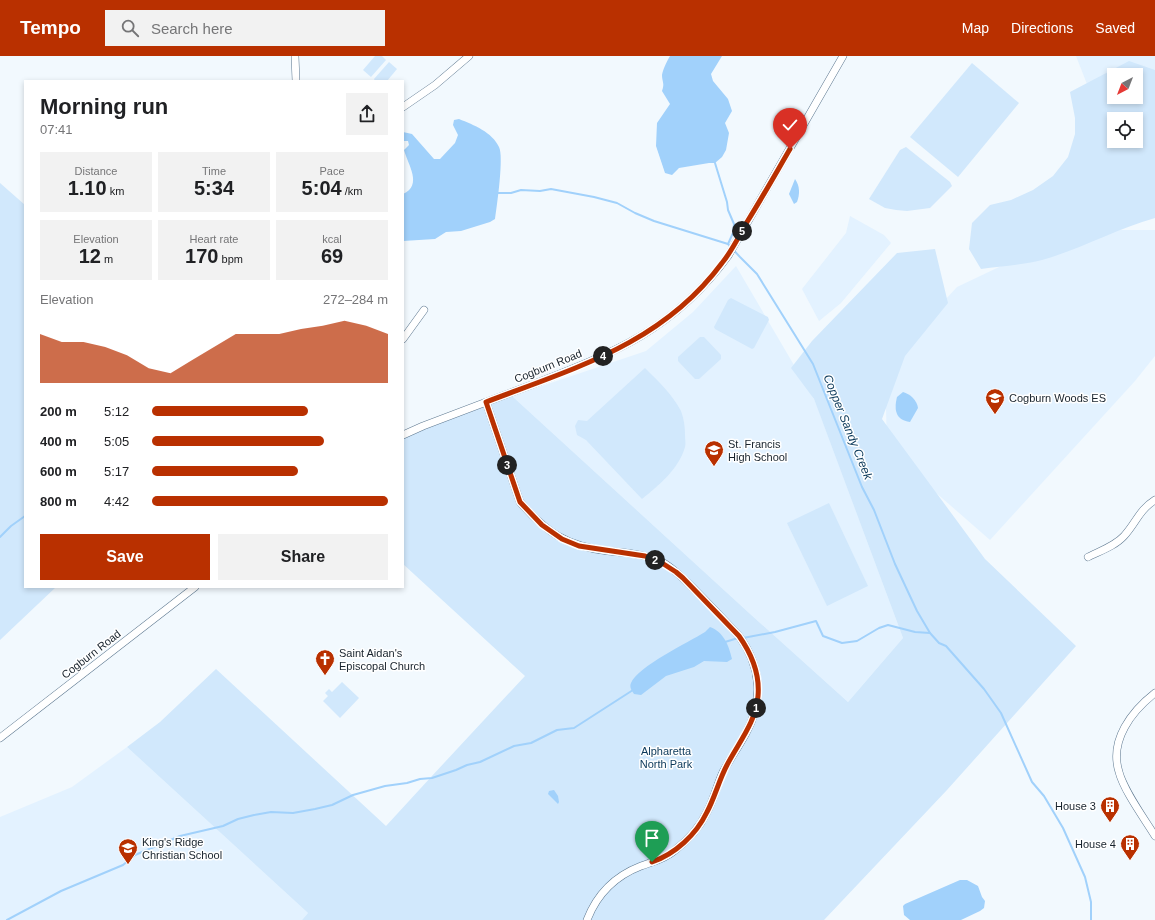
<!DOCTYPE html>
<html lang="en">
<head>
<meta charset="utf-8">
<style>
	:root { --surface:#fff; --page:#f2f2f2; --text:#202124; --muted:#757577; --accent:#b93000 }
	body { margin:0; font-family:Helvetica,sans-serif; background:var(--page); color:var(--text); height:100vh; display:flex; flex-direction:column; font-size:15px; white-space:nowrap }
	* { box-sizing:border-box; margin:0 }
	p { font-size:13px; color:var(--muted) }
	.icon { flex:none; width:22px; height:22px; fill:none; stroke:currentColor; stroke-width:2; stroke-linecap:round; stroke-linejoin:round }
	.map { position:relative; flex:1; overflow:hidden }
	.side { position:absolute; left:24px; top:24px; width:380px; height:508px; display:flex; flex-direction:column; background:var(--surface); border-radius:0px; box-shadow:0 2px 6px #0003 }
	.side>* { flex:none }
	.needle { width:26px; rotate:222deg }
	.tools { position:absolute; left:1107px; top:12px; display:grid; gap:8px }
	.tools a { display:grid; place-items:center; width:36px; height:36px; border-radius:0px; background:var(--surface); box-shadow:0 2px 6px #0003; font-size:20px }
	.pin { position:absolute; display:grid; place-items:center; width:34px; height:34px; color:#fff; margin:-41px -17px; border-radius:50% 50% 50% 0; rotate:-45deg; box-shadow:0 0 4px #0007 }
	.pin .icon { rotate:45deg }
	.km { position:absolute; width:20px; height:20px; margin:-10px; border-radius:50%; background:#222; color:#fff; font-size:11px; line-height:20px; text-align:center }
	.round { display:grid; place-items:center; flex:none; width:42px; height:42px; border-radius:0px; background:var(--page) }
	.overview { display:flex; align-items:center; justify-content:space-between; height:68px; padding:0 16px }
	h1 { font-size:22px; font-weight:800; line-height:30px }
	.metrics { display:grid; grid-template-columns:repeat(3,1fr); gap:6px; height:68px; padding:4px 16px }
	.metrics div { display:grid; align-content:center; border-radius:0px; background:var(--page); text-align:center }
	.metrics b { font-size:20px; font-weight:800 }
	.metrics small { font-size:11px; font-weight:400 }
	.metrics p { font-size:11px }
	.chart { height:112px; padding:8px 16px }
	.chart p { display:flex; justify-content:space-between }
	.chart svg { width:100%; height:72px; margin-top:4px; fill:var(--accent); opacity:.7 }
	.primary-button { display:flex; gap:8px; margin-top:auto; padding:8px 16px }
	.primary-button a { flex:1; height:46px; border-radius:0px; background:var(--accent); color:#fff; font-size:16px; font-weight:800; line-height:46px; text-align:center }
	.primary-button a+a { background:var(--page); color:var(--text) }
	ul { padding:0 16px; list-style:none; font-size:13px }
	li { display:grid; grid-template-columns:64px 48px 1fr; align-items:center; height:30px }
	li i { height:10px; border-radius:5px; background:var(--accent) }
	header { display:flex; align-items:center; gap:24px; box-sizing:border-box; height:56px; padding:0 20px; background:var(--accent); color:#fff }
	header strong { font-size:19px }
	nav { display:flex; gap:22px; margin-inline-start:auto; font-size:14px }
	.search { width:280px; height:36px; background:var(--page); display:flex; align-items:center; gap:10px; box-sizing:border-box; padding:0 14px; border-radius:0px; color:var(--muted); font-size:15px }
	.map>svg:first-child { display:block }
	.built { fill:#e3f2ff }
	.green { fill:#d1e8fc; fill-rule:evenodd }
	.water { fill:#a1d1fb }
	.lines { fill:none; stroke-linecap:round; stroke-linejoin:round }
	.stream { stroke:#a1d1fb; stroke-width:2 }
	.minor-casing { stroke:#5c778f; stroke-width:8 }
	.minor { stroke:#fff; stroke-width:7 }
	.route-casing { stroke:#fff; stroke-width:8 }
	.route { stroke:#b93000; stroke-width:5 }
	.labels { text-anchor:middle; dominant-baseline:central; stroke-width:3; stroke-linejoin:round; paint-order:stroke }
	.street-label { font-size:11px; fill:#18232d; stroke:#fff }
	.poi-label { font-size:11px; fill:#18232d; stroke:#fff; text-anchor:start }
	.park-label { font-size:11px; fill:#0a385a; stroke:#fff }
	.water-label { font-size:12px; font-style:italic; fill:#0c3a5b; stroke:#fff }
</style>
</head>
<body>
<header>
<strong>Tempo</strong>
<div class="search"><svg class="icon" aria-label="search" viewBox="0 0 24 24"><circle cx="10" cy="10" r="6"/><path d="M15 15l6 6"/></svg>Search here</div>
<nav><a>Map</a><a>Directions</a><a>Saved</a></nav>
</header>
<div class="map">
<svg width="1155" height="864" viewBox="0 0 1155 864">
	<rect width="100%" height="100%" fill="#f2f9fe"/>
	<g class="built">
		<path d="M1076,0H1155V35L1136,19H1114V41L1094,46Z"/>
		<path d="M850,160L884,179L891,187L841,247L819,265L802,233L846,177Z"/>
		<path d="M1077,174H1155V300L1135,325L990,484L887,394L885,309L957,231Z"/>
		<path d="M736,210L815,345L903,582L848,646L748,556L512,340L646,295L693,256Z"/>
		<path d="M127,691L308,857L302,864H0V761L72,731Z"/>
	</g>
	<g class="green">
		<path d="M375,0H382L386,4L371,21L363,14Z"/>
		<path d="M1129,5L1155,14V162C1116,173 1081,193 1042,204C1023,209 1001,210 981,213L969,193L972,167L990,149L1011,144L1033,134L1053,120L1068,101L1075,78V62L1070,36ZM1114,19H1136V41H1114ZM1114,63H1136V85H1114Z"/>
		<path d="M389,6L397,13L387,25H375L374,23Z"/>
		<path d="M972,7L1019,47L958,121L910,81Z"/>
		<path d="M906,91L950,126L952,130L930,152L907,155L896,154L885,152L869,143L900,94Z"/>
		<path d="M0,127L25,149V531H56L0,584Z"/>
		<path d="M935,193L948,247L905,300L882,363L985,503L1076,590L947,734L824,864H302L308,857L127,691L160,666L216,613L386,770L431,721L525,620L403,508V383L459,355L512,340L748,556L848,646L903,582L814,343L791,312L812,285L897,197Z"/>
		<path d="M731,242L768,261L769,264L754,292L752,293L715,273L714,271L728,244Z"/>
		<path d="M700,281H704L721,299V303L699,323H695L678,305V301Z"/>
		<path d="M645,312C658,325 672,338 681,355C684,363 685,371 685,379C685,383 686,388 685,391C679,413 658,430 642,443L586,384L577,379L575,370L578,364L587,365Z"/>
		<path d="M829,447L868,530L827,550L787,467Z"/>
		<path d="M342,626L359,642L340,662L323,645L328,640L325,637L329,633L332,636Z"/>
	</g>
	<g class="water">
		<path d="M670,0H722L711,18L713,25L728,43L732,55L725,67L729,77L726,94L722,101L715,107H709L679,112L672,119L665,117L656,90L657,67L670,48L662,35C665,27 662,26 662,19C663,13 667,5 670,0Z"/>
		<path d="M459,63C474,69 492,76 499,91C504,100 497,150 495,163L490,166L461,175L446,176L435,183L403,185V138C423,129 408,109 404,94L409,89L408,85H403V76L412,78L434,103H440L455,87L458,79L453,69L454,64Z"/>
		<path d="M795,123C800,130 800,138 797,146L794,148L789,138Z"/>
		<path d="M903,336C910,338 917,344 918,352L910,366C895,364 894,353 897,341Z"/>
		<path d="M710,571C724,576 729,590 732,603L727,606L704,605L694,611L666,620L641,639L634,638C632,635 629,631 631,627C637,611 689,586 705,576Z"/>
		<path d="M554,734L558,740L559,746L558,748L548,738L549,735Z"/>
		<path d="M960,824H967L978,830L982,841L985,845L984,852L980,855L961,864H910L904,859L903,850L905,848Z"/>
	</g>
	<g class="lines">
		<g class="stream">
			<path d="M715,107L727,146L728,154L734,168L733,177L728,188"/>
			<path d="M496,137H511L521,134L540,135L551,133L594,141L617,147L635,157L654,165L728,188L740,201L757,218L813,308L862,431L874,454L895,508L917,555L930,577L939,587L946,590L984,633L1001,657L1032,726L1044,740L1063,772L1085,821L1091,846V864"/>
			<path d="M0,481L11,470L25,460"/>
			<path d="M743,582L775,576L816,565L823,580L842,587L857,585L879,572L888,569L915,576L930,577"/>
			<path d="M725,586L738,582"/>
			<path d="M7,864L61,835L123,809L135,799L180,780L223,770L238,763L254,759L271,756L293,757L315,753L332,749L353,739L385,730L407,727L420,723L432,722L456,714L467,709L480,706L514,690L531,687L557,674L574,672L633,634"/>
		</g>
		<defs>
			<g id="minor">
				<path d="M295,0L296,25"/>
				<path d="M403,51L435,29L469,0"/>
				<path d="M403,283L424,254"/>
				<path d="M486,346L520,446C547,477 566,490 608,495C626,497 645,498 662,506C675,513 686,525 697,536C711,550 725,565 739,580C761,610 764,644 746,677C739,690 730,703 723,716C717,729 714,743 707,756C700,771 687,785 674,795C665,803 652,806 641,810C615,820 597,838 587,864"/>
				<path d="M403,379L423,370C460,356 497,342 534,328C614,297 675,273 728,200L843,0"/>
				<path d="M1088,501C1100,495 1115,490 1124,480C1136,467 1139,454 1155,444"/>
				<path d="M1155,637C1132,655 1109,684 1119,716C1124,735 1144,762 1155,780"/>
				<path d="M0,682L195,531"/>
			</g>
		</defs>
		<use href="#minor" class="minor-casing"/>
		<use href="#minor" class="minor"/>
	</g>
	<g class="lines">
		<defs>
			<path id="route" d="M652,806C675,798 696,779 707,756C715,741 719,724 727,709C739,686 756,666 758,640C760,618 751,597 739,580L683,522L676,516L662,507L645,500L579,490L562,483L542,469L520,446L486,346C575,312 662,288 722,207C732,195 739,180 747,166C762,142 776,117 790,93"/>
		</defs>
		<use href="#route" class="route-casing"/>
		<use href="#route" class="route"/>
	</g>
	<defs>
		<symbol id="school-pin" viewBox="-11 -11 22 30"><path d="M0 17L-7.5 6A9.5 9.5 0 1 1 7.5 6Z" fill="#b93000" stroke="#fff"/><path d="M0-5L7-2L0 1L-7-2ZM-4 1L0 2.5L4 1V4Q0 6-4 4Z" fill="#fff"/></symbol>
		<symbol id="church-pin" viewBox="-11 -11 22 30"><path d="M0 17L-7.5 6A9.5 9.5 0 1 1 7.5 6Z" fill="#b93000" stroke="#fff"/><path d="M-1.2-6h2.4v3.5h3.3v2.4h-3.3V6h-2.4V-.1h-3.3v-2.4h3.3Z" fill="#fff"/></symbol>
		<symbol id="building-pin" viewBox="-11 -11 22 30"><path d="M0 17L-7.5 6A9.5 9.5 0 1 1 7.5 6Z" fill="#b93000" stroke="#fff"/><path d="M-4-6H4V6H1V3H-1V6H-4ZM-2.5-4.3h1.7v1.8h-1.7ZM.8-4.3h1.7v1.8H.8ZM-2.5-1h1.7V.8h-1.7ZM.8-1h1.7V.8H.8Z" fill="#fff"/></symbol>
	</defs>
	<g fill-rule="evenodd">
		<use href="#school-pin" x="984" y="331" width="22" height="30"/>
		<use href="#school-pin" x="703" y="383" width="22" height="30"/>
		<use href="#church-pin" x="314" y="592" width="22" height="30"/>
		<use href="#building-pin" x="1099" y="739" width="22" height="30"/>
		<use href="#building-pin" x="1119" y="777" width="22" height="30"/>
		<use href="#school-pin" x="117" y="781" width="22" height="30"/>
	</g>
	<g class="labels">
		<g class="street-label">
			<text transform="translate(548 310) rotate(-22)">Cogburn Road</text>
			<text transform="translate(91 598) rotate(-38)">Cogburn Road</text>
		</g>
		<g class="poi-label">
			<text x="1009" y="342">Cogburn Woods ES</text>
			<text x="728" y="388">St. Francis<tspan x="728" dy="13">High School</tspan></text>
			<text x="339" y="597">Saint Aidan's<tspan x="339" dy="13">Episcopal Church</tspan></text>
			<text x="1096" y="750" text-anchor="end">House 3</text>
			<text x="142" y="786">King's Ridge<tspan x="142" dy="13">Christian School</tspan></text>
			<text x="1116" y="788" text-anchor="end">House 4</text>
		</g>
		<g class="park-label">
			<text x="666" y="695">Alpharetta<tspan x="666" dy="13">North Park</tspan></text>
		</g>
		<g class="water-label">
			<text transform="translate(848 371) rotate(68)">Copper Sandy Creek</text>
		</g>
	</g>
</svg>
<div class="tools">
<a><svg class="needle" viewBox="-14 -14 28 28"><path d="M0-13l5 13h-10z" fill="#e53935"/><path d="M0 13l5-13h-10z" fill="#757577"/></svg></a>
<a><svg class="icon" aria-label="locate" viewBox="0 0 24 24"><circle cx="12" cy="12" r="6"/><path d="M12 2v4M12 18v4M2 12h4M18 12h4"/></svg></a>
</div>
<div class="pin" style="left:652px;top:806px;background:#1e9e55"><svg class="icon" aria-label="arrive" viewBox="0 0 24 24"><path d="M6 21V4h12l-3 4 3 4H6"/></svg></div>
<div class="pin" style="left:790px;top:93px;background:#d93025"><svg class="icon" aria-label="check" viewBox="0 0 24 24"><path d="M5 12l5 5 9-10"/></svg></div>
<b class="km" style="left:756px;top:652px">1</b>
<b class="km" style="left:655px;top:504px">2</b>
<b class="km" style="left:507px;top:409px">3</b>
<b class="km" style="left:603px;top:300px">4</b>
<b class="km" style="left:742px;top:175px">5</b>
<section class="side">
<div class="overview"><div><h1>Morning run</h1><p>07:41</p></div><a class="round"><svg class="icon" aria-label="share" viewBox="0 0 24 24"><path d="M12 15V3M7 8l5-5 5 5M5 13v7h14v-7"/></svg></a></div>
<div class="metrics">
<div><p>Distance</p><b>1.10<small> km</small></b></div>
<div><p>Time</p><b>5:34</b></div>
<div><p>Pace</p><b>5:04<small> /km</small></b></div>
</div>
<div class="metrics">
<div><p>Elevation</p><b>12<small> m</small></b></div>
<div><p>Heart rate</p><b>170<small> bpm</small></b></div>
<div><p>kcal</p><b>69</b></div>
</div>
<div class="chart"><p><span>Elevation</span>272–284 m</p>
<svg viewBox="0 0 160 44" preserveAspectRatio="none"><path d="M0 44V14L10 19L20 19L30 22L40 27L50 35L60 38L70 30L80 22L90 14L100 14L110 14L120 11L130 9L140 6L150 9L160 14V44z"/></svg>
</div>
<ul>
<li><b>200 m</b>5:12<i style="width:66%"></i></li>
<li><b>400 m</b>5:05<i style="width:73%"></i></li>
<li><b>600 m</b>5:17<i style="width:62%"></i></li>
<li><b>800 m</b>4:42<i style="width:100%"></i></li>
</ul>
<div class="primary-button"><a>Save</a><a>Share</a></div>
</section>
</div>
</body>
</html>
